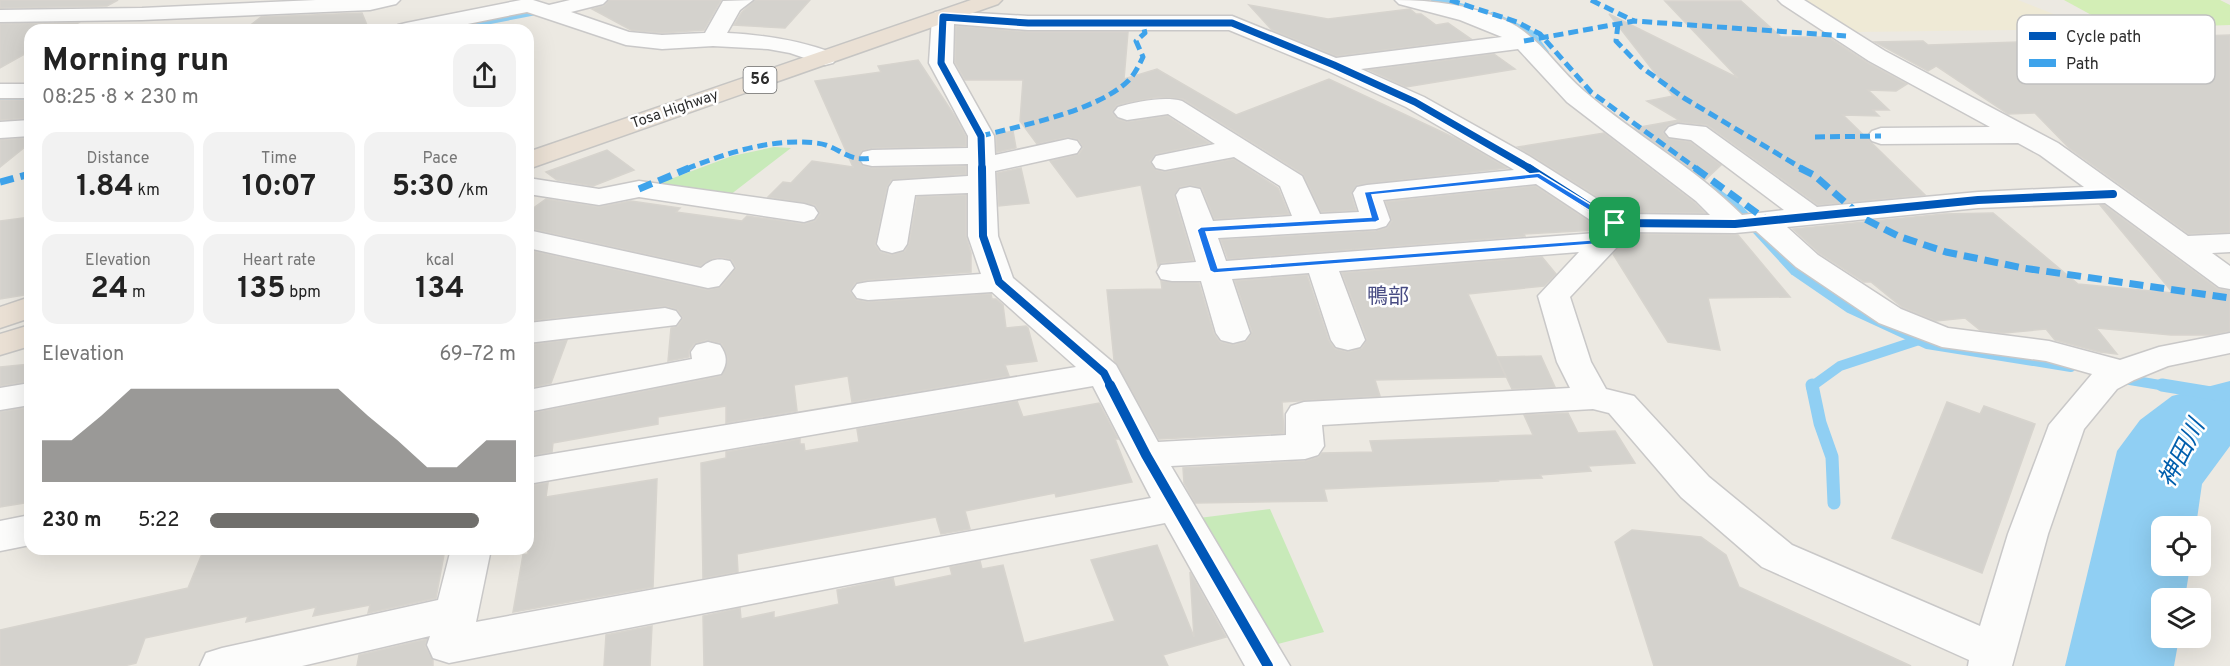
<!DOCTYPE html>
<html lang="en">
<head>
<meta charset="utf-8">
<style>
	:root { --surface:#fff; --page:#f2f2f2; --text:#222; --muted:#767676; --accent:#706f6c }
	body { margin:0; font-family:Overpass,"Noto Sans JP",sans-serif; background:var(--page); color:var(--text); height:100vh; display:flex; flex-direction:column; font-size:22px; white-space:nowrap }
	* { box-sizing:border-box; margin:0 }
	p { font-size:20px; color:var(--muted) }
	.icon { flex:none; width:33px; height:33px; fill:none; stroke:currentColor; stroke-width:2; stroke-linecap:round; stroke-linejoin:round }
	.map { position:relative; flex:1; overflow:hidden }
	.details { position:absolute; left:24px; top:24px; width:510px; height:531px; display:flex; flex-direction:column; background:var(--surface); border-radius:18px; box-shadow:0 6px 24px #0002 }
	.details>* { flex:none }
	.controls { position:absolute; left:2151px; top:516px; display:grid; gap:12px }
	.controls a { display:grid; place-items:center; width:60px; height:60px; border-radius:12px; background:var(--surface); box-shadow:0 6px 24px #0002; font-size:30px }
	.pin { position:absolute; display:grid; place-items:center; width:51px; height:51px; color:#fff; margin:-26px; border-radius:12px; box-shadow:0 3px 9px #0006 }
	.round { display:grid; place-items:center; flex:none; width:63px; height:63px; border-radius:18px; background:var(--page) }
	.headline { display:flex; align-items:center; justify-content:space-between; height:102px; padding:0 18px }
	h1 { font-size:33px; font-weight:700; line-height:45px }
	.metrics { display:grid; grid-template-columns:repeat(3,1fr); gap:9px; height:102px; padding:6px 18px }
	.metrics div { display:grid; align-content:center; border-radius:15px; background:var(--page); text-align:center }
	.metrics b { font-size:30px; font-weight:700 }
	.metrics small { font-size:16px; font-weight:400 }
	.metrics p { font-size:16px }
	.chart { height:168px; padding:12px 18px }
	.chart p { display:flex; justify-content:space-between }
	.chart svg { width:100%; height:108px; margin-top:6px; fill:var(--accent); opacity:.7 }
	ul { padding:0 18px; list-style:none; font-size:20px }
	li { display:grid; grid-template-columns:96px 72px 1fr; align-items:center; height:45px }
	li i { height:15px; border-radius:8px; background:var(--accent) }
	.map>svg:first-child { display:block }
	.education { fill:#efead6 }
	.green { fill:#c8eab9 }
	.pitch { fill:#d3eeb6 }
	.water { fill:#90cff3 }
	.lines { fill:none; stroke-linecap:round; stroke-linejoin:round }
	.stream-far2 { stroke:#90cff3; stroke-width:8 }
	.stream-far1 { stroke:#90cff3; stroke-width:10 }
	.stream { stroke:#90cff3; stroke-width:13 }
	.building { fill:#d4d2cd; stroke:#d7d4ce; stroke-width:1.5 }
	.minor-casing { stroke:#c9c8c8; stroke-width:3 }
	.highway-casing { stroke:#c6c5c3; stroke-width:3 }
	.minor { fill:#fcfcfb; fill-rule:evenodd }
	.highway { fill:#eae0d4; fill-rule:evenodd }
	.quiet-far1 { stroke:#3ea3eb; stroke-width:5; stroke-dasharray:10 5; stroke-linecap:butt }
	.quiet { stroke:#3ea3eb; stroke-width:7; stroke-dasharray:14 7; stroke-linecap:butt }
	.cycleway-far2-casing { stroke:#fff; stroke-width:10 }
	.cycleway-far1-casing { stroke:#fff; stroke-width:12 }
	.cycleway-casing { stroke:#fff; stroke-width:14 }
	.cycleway-far2 { stroke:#0057b8; stroke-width:7 }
	.cycleway-far1 { stroke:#0057b8; stroke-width:8 }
	.cycleway { stroke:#0057b8; stroke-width:10 }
	.route { fill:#1a73e8; stroke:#fff; stroke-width:1.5; fill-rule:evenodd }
	.labels { text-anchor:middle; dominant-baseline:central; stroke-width:5; stroke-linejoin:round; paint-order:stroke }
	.far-street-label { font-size:15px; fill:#2d2d2d; stroke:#fff }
	.shield { fill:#fff; stroke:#6c6c6c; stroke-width:1.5 }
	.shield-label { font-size:16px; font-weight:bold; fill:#2d2d2d }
	.quarter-label { font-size:21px; fill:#484c83; stroke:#fff }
	.near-water-label { font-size:24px; font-style:italic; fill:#015fad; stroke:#fff }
	.key { fill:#fff; stroke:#c0c0c0; stroke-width:1.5 }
	.key-label { font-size:16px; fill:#2d2d2d }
</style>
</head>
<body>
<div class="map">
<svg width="2230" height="666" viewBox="0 0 2230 666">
	<rect width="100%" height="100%" fill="#ece9e2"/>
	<path class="education" d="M1804,0H2018L2091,29L1855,32Z"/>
	<g class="green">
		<path d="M774,147L791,148L730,195L660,183L732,156Z"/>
		<path d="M1270,509L1324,632L1274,645L1199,518Z"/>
	</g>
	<path class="pitch" d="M2064,0H2220L2230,5V25L2117,29Z"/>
	<path class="water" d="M2230,381V446L2202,484L2196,526H2162V566H2190L2185,598H2162V638H2179L2174,666H2065L2117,451L2140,420L2172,396Z"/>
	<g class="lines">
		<g class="stream-far2">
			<path d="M1435,0L1464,8"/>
			<path d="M1493,16L1531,34L1545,53"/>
			<path d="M439,30L541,10"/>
			<path d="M0,99H30"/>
		</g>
		<g class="stream-far1">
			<path d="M1712,190L1738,209L1795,271L1849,308L1927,344L2071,367"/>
			<path d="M2118,378L2172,387"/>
			<path d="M1811,387L1840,366L1919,340"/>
		</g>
		<g class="stream">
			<path d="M1812,385L1820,423L1832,457L1834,503"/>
			<path d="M2162,385L2230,396"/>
		</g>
	</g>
	<g class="building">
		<path d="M0,0H118L107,6L0,8Z"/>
		<path d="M609,0H721L704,30L662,33L631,30L592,9L604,6Z"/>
		<path d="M755,0H810L785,28L734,25L742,12Z"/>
		<path d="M1665,1H1741L1781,37H1828L1868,63L1907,84L1896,91L1868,90L1889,110H1873L1879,116L1843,115L1925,195L1818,205L1707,125L1678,122L1668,125L1663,132L1667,138L1690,142L1721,165L1705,180L1635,128L1679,120L1647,101L1673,96L1609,14L1738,78Z"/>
		<path d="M1249,5L1328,19L1410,9L1416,14H1421L1436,25L1448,23L1471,39L1336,56L1272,30Z"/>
		<path d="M362,13L369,30H244L261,17Z"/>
		<path d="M78,23L66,30H30V51L0,68V24Z"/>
		<path d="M956,26L1028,32H1128L1124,79L1157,69L1236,115L1329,79L1457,139L1507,168L1357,185L1351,194L1356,210L1321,212L1303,174L1183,99L1158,97L1117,105L1112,112L1117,119L1127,122L1167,116L1209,143L1156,154L1150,161L1156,170L1165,172L1234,159L1278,188L1289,214L1214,219L1202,188L1190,185L1180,187L1174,196L1193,260L1161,263L1158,266L1141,185L1077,197L1050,161L1079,154L1083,148L1079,140L1068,137L1037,144L1020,121L1023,80H965L955,62Z"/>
		<path d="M2230,35V232L2189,234L2069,148L2035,113L2008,114L1936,66L1928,71L1875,42L1923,41L1928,45Z"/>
		<path d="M1494,54L1515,69L1406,87L1369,70Z"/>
		<path d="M918,60L956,118L966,137V146L872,148L861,151L857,159L863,166L872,168L966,166V174L891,180L887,187L875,245L880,252L891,255L905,251L909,244L917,197L966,195V236L971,253V272L868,280L855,283L850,292L857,300L868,302L991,294L992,299H996L1003,305L1006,328L1026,326L1028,328L1037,361L1005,365L1009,376L852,402L848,376L794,385L797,411L726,423V406L658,417V424L553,443L552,452L528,456V414L721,376L728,359L722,344L707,340L694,344L689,351V357L668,361L671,328L678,326L683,318L678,310L666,306L528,321V250L708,290L721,287L736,268L732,260L726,258H714L700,266L528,228V212L546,199L599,207L631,201L680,208L676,212L742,221L747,216L804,224L815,221L820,214L815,205L768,197L783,182L791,183L812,161L853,167L815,81L881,72L878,66Z"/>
		<path d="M0,100H30V118L0,120Z"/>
		<path d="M1013,131L1016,148L997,152L996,134Z"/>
		<path d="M1604,133L1695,203L1705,213L1622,212L1518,147Z"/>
		<path d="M30,138V143L0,167V140Z"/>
		<path d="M607,150L634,170L593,186L557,180L546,172Z"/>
		<path d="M1021,168L1029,203L999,206L997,173Z"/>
		<path d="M1535,186L1598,227L1596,230L1524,234L1525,236L1228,259L1221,240L1376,231L1387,228L1392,221L1386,202Z"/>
		<path d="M2100,205H2104L2218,289L2230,291V331L2210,335H2171L2096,328L2117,354L2100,352L2055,340L2046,329L2004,333L1980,330L1965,318L1936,321L1902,307L1871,282H1864L1819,253L1793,229L1944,214L1993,213L2078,284L2173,293Z"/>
		<path d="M30,217V285L24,295L0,299V221Z"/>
		<path d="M1626,234L1738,235L1790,297L1708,298L1720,350L1668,342L1613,254Z"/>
		<path d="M1542,257L1556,274L1544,286L1468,294L1506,377L1375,380L1380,396L1282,402L1284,433L1159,439L1114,360L1107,290L1162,289L1161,281L1199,283L1214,334L1220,342L1234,345L1247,341L1252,332L1235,281L1307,275L1329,341L1335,349L1349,352L1362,348L1367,339L1342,273Z"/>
		<path d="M567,340L551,383L528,388V345Z"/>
		<path d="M1541,356L1555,387L1512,389L1497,357Z"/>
		<path d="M30,364V381L0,386V367Z"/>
		<path d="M1017,401L1023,417L1099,403L1118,439H1115L1132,482L1056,497L1055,493L965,511L970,529L941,534L936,517L737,554L738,572L703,578L701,463L726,458V452L800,439V444H804L805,451L859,442L857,429Z"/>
		<path d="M1947,402L1980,414L1984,406L2035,424L1982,573L1892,538Z"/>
		<path d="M30,407V502L0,507V412Z"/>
		<path d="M1568,413L1578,433L1615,431L1635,463L1588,466L1591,471L1540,475L1542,478L1497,480L1498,481L1324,489L1327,501L1195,503L1184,483L1183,468L1305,461L1319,457L1322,453L1373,452L1370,441L1533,435L1524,415Z"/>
		<path d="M657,479L653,587L513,612L523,555L528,554V499H533L528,498V486L548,483L546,497Z"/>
		<path d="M1632,530L1701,537L1726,555L1739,587L1911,666H1654L1615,542Z"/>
		<path d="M1157,545L1194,637L1190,572L1226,637L1163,655L1168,666H704L703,616L740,608L741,619L774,612V618L839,604L837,590L893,578L895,587L952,575L950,567L980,561L982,569L1003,565L1024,643L1115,621L1091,560Z"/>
		<path d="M204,549H445L436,598L368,613L370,605L313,616L316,607L246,622L248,616L145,638L136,663L124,666H0V630L188,588Z"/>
		<path d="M652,626L650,666H604L606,635Z"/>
		<path d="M427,639L425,646L433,660V666H357L359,655Z"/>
	</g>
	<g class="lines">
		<defs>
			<g id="minor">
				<path d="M316,0H400L396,4L370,10L142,20L0,22V10L142,8Z"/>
				<path d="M521,0H533L549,5L570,0H607L603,4L571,12L629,32L662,35L705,33L723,1L753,0L740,10L727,33C765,35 798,40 833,53L837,58L833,63L825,65L790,53L768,49L713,46L662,49L626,45L527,12L438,30H395L398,25L406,23Z"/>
				<path d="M1395,0C1434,0 1471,5 1507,21C1540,37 1557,68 1584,91C1635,135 1694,167 1742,215L1784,210L1691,140L1669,137L1665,132L1669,127L1678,124L1706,127L1817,207L1978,192L2084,187L2040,155L2018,143L1881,144L1872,141L1868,136L1872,131L1881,128L1990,127L1869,61L1782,4L1778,0H1804L1885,51L2058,143L2188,236L2230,234V252L2212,253L2230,266V289L2219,287L2105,203L1978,208L1787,227L1818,255L1901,309L1948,328L2049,341L2120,360L2159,347L2230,333V353L2168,366L2134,380L2117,389L2084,429L2048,534L2012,666H1968L1969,660L1762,567L1681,497L1609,413L1593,409L1322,425L1324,446L1318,455L1305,459L1171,466L1290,666H1245L1165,523L449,663L433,658L427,645L430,636L302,666H200L206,653L222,648L438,600L451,549H491L476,622L1151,498L1093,386L528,484V458L1076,367L992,292L868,300L857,298L852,291L857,284L868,282L981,274L968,236V193L915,195L907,244L903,250L892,253L881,250L877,244L889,187L893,181L968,176V164L872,166L863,164L859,158L863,152L872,150L968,148V136L929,63L932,17L935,12L943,11L1028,16H1232L1336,58L1502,37L1460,20L1399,4ZM954,24L1028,30H1229L1326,70L1406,107L1511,168L1514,170L1367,185L1357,187L1353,193L1359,212L1320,214L1302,176L1182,101C1163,96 1137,102 1118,107L1114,112L1118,117L1127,120L1168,114L1215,144L1156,156L1152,162L1156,168L1165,170L1234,157L1280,186L1292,216L1213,221L1200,189L1190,187L1180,189L1176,195L1196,262L1161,265L1157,272L1161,279L1172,281H1201L1216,333L1221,340L1233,343L1245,340L1250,333L1232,279L1309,273L1331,340L1336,347L1348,350L1360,347L1365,340L1339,271L1579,252L1538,296L1557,362L1570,388L1304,402L1291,406L1286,414V435L1158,442L1116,365L1013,278L998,236L995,171L1077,153L1081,147L1077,141L1068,139L995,155L994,136L953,63ZM1518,49L1567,102L1696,201L1710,215L1621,214L1529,156L1424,97L1361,69ZM1536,184L1601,227L1596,233L1226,261L1218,238L1376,229L1386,226L1390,220L1383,200ZM1756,231L1796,267L1879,323L1942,347L2046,361L2092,374L2049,425L2008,534L1980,626L1792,545L1709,477L1634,396L1606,389L1591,362L1570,297L1617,247L1625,232L1735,233Z"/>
				<rect x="0" y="84" width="30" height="14"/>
				<path d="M30,120V136L0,138V122Z"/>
				<path d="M528,178L599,189L639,181L804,204L814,207L818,213L814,219L804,222L639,197L599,205L528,194Z"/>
				<path d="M528,230L701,268C711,259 718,258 730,261L734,268L719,286L708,288L528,248Z"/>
				<path d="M665,308L676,311L681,318L676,325L528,343V323Z"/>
				<path d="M708,342L720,345C727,355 728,363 721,374L528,412V390L692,359L691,352L696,345Z"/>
				<path d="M30,383V405L0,410V388Z"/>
				<path d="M30,515V545L0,551V521Z"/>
			</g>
			<g id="highway">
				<path d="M971,0H1002L998,4L528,169V152Z"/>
				<path d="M30,297V318L0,328V307Z"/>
				<path d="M30,325V346L0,355V334Z"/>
			</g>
		</defs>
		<use href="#minor" class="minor-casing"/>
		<use href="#highway" class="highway-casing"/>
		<use href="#minor" class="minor"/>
		<use href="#highway" class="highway"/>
		<g class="quiet-far1">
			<path d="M1450,0L1517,22L1540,34L1591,92L1697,169"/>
			<path d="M1591,0L1634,21"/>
			<path d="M1618,24L1616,41L1641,67L1684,98L1803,169"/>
			<path d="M1524,41L1634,21L1846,36"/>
			<path d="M981,136C1023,125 1097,111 1128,81C1135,74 1139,65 1143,57L1136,41L1145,33L1143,25"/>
			<path d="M1815,137L1881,136"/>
			<path d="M686,169C727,153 771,138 816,143C839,145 846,163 872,158"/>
		</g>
		<g class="quiet">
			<path d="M1695,168L1768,221"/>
			<path d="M1800,168L1814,175L1863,218L1898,236L1946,252L2023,268L2230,298"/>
			<path d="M0,182L30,174"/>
			<path d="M639,189L689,168"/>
		</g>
		<defs>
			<path id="cycleway-far2" d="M982,169L981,136L941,63L943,17L1028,23H1232L1334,65L1415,102L1531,169"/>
			<g id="cycleway-far1">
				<path d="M982,168L983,236L999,282L1104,373L1111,387"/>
				<path d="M1529,168L1615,223L1735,224L1978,200L2113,194"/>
			</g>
			<path id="cycleway" d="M1110,385L1146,455L1268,666"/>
		</defs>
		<use href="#cycleway-far2" class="cycleway-far2-casing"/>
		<use href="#cycleway-far1" class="cycleway-far1-casing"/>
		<use href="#cycleway" class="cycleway-casing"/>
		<use href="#cycleway-far2" class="cycleway-far2"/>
		<use href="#cycleway-far1" class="cycleway-far1"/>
		<use href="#cycleway" class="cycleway"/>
	</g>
	<path class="route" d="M1539,173L1618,221L1610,243L1214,273L1210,271L1197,230L1201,227L1371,217L1364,192ZM1537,178L1611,224L1604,239L1218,268L1206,232L1376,222L1380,220L1372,195Z"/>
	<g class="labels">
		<g class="far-street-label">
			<text transform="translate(675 110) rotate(-19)">Tosa Highway</text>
		</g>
		<rect class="shield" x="743.5" y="67" width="33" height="26" rx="4.5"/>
		<g class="shield-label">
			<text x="760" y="80">56</text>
		</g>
		<g class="quarter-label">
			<text x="1388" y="297">鴨部</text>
		</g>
		<g class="near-water-label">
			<text transform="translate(2183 454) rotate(-63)">神田川</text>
		</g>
	</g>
	<rect x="2017" y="15" width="198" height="69" rx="9" class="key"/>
	<rect x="2029" y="32" width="27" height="8" fill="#0057b8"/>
	<rect x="2029" y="59" width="27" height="8" fill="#3ea3eb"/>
	<g class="key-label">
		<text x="2066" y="42">Cycle path</text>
		<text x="2066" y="69">Path</text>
	</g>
</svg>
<div class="controls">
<a><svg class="icon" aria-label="locate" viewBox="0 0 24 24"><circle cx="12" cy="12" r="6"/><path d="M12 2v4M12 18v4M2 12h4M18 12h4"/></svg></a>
<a><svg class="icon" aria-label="layers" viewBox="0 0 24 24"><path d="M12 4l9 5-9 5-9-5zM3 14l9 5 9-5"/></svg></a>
</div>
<div class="pin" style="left:1615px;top:223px;background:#1e9e55"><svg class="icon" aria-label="arrive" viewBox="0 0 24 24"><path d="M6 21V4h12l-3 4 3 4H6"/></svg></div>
<section class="details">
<div class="headline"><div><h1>Morning run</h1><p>08:25 · 8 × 230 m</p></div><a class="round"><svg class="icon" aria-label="share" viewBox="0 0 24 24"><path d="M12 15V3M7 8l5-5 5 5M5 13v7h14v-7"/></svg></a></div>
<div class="metrics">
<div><p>Distance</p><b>1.84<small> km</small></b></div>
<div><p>Time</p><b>10:07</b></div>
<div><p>Pace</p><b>5:30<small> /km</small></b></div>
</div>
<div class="metrics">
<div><p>Elevation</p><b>24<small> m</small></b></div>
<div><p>Heart rate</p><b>135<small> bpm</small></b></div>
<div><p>kcal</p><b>134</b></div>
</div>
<div class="chart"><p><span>Elevation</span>69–72 m</p>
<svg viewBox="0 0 160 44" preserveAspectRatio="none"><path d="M0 44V27L10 27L20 17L30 6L40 6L50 6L60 6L70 6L80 6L90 6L100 6L110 17L120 27L130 38L140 38L150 27L160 27V44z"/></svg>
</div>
<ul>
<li><b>230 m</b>5:22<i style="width:88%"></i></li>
</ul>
</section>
</div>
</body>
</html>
